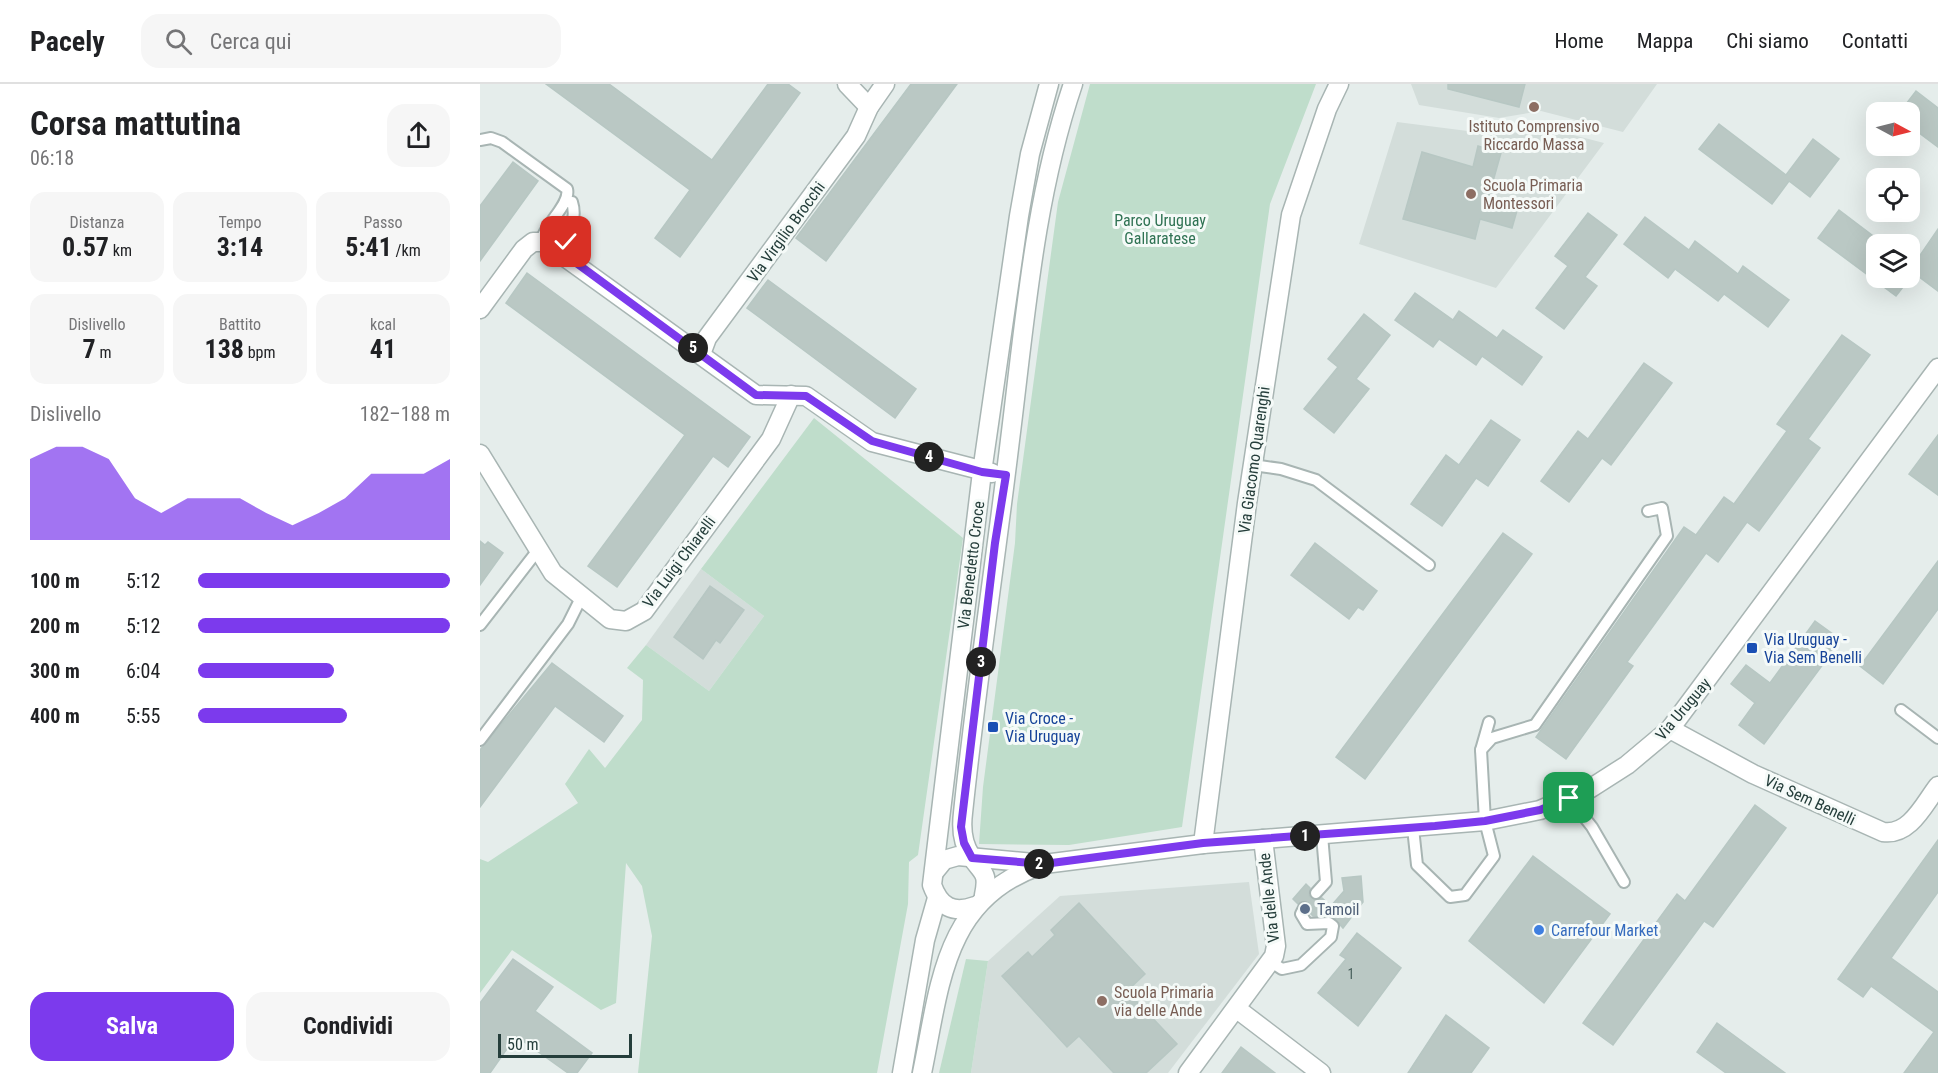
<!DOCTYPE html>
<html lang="it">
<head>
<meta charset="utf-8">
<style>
	:root { --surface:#fff; --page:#f6f6f6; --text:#202124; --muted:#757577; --line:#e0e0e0; --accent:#7c3aed }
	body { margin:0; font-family:"Roboto Condensed",sans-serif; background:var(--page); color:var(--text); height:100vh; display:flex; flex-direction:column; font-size:22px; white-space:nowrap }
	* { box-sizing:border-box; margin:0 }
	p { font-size:20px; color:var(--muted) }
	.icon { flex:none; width:33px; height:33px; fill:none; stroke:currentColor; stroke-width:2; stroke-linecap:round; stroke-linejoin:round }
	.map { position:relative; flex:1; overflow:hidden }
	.details { display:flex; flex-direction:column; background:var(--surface); width:480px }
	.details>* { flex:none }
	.needle { width:39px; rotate:97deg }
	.fabs { position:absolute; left:1386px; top:18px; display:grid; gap:12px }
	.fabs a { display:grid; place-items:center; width:54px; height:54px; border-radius:12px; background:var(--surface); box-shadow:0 6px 24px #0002; font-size:30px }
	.scale { position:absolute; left:18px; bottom:15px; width:134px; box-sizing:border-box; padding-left:6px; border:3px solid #253e3b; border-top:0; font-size:16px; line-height:21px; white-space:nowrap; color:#253e3b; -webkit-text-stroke:4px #f5faf8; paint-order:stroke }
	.pin { position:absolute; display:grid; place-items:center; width:51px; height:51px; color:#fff; margin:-26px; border-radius:12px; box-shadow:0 3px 9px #0006 }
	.km { position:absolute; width:30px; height:30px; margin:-15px; border-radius:50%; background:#222; color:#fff; font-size:16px; line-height:30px; text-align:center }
	.round { display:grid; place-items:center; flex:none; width:63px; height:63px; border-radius:18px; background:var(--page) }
	.overview { display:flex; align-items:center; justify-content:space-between; height:102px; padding:0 30px }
	h1 { font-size:33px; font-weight:700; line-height:45px }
	.figures { display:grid; grid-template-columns:repeat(3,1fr); gap:9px; height:102px; padding:6px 30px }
	.figures div { display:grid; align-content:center; border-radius:15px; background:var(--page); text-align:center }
	.figures b { font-size:26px; font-weight:700 }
	.figures small { font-size:16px; font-weight:400 }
	.figures p { font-size:16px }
	.chart { height:168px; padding:12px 30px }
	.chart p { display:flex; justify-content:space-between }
	.chart svg { width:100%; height:108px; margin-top:6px; fill:var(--accent); opacity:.7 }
	.action { display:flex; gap:12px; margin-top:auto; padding:12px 30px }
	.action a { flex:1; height:69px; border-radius:18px; background:var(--accent); color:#fff; font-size:24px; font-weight:700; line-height:69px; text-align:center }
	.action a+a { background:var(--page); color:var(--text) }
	ul { padding:0 30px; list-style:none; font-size:20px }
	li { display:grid; grid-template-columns:96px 72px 1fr; align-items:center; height:45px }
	li i { height:15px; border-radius:8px; background:var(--accent) }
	header { display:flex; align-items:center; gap:36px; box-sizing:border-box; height:84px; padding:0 30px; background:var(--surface); border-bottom:2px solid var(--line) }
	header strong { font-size:28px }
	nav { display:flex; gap:33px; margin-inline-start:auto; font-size:21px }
	.search { width:420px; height:54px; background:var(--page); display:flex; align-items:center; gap:15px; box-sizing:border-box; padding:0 21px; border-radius:18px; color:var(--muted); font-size:22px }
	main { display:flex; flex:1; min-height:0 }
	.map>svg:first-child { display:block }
	.built { fill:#d3ddda }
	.green { fill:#bfddcb }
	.building { fill:#bac8c4; stroke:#b7c7c3; stroke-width:1.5 }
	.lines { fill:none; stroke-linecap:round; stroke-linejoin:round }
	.lane-casing { stroke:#a8b5b3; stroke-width:14 }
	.street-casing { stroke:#a8b5b3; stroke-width:21 }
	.lane { stroke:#fff; stroke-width:10 }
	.street { stroke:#fff; stroke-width:18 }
	.route-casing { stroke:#fff; stroke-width:12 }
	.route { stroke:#7c3aed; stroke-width:8 }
	.education-dot { fill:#8d6e63; stroke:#f5faf8; stroke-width:2 }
	.transit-dot { fill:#1a4fb4; stroke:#f5faf8; stroke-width:2 }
	.service-dot { fill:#5c6f8a; stroke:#f5faf8; stroke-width:2 }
	.shop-dot { fill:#3f7fe0; stroke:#f5faf8; stroke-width:2 }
	.labels { text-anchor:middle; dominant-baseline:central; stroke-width:6; stroke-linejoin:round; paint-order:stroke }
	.number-label { font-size:14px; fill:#4a605d }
	.education-label { font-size:16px; fill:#785e54; stroke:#f5faf8; text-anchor:start }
	.park-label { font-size:16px; fill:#307354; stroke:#f5faf8 }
	.street-label { font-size:16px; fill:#253e3b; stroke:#f5faf8 }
	.transit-label { font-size:16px; fill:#164399; stroke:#f5faf8; text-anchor:start }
	.service-label { font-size:16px; fill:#4e5e75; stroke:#f5faf8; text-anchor:start }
	.shop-label { font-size:16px; fill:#366cbe; stroke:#f5faf8; text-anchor:start }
</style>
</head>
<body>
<header>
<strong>Pacely</strong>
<div class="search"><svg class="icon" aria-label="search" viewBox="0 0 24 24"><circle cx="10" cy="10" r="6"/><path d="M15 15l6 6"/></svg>Cerca qui</div>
<nav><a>Home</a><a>Mappa</a><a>Chi siamo</a><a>Contatti</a></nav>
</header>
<main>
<section class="details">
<div class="overview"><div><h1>Corsa mattutina</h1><p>06:18</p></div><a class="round"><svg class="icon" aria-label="share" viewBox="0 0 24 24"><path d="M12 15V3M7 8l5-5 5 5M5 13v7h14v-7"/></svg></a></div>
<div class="figures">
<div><p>Distanza</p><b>0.57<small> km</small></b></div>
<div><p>Tempo</p><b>3:14</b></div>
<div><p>Passo</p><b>5:41<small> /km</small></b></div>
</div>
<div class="figures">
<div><p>Dislivello</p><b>7<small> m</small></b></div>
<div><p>Battito</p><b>138<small> bpm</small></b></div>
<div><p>kcal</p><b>41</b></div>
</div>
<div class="chart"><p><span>Dislivello</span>182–188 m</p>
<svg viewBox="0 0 160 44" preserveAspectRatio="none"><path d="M0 44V11L10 6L20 6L30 11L40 27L50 33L60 27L70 27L80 27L90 33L100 38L110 33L120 27L130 17L140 17L150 17L160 11V44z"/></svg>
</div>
<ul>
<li><b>100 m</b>5:12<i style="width:100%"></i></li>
<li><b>200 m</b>5:12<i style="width:100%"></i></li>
<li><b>300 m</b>6:04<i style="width:54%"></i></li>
<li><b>400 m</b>5:55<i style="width:59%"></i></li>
</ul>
<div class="action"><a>Salva</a><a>Condividi</a></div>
</section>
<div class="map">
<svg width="1458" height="989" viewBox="0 0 1458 989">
	<rect width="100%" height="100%" fill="#e5edeb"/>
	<g class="built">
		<path d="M931,0H1177L1143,48L1061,27L1019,34L939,21Z"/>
		<path d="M917,38L1019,51L1066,44L1124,59L1016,204L879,160Z"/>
		<path d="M221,485L284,532L229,607L166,561Z"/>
		<path d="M769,798L779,870L688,989H491L508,877L580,812Z"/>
	</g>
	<g class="green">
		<path d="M610,0H836L790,120L702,743L589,761L499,760L503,703L535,459L537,420L578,118Z"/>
		<path d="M334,334L483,454L438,771L429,778L428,820L397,989H158L172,852L162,802L146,779L136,919L121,926L32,866L0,909V775L8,778L98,719L85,700L109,665L125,684L162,636L163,596L147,584L166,561L229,607L284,532L221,485Z"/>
		<path d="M486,875L508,877L491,989H459Z"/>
	</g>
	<g class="building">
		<path d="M66,0H129L232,76L288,0H308L320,9L200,173L175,154L210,106Z"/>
		<path d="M431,0H477L346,177L316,154Z"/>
		<path d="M968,0H1045L1039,23L968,5Z"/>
		<path d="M1436,7L1458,24V63L1430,42V28H1420Z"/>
		<path d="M1239,40L1306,91L1333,55L1359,75L1330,113L1309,97L1292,120L1219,65Z"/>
		<path d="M998,62L1021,69L1008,115L1038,123L1032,144L1000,135L995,155L923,135L942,68L993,83Z"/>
		<path d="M33,78L58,97L0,177V122Z"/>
		<path d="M1359,126L1396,154V194H1430L1416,212L1338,154Z"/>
		<path d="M1108,129L1137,151L1105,193L1117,202L1084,245L1056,224L1088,182L1075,172Z"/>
		<path d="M1165,133L1209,166L1215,157L1258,190L1263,182L1309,216L1288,243L1244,210L1238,217L1195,185L1188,194L1144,160Z"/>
		<path d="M1458,145V207L1430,186Z"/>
		<path d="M47,189L270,353L248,383L233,372L137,503L108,482L205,351L26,219Z"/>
		<path d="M288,196L436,305L415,334L267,224Z"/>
		<path d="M935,209L973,236L979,227L1017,254L1023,246L1062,273L1042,301L1002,272L996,281L959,255L953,263L915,236Z"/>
		<path d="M884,230L910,251L876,295L889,305L854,349L824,325L858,283L848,275Z"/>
		<path d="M1362,251L1390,271L1328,355L1340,364L1279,447L1267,438L1238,478L1226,469L1147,578L1153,582L1086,675L1056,653L1204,443L1216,451L1244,413L1254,420L1307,347L1297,340Z"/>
		<path d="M1164,279L1192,299L1131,381L1122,374L1089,418L1061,397L1098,347L1108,355Z"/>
		<path d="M1011,336L1040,356L1008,402L996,394L962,442L931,420L966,371L979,381Z"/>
		<path d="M1458,351V411L1429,390Z"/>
		<path d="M1023,449L1052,470L885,695L856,673Z"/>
		<path d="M0,457L5,461L8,458L23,469L0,501Z"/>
		<path d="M835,459L897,507L883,526L878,523L869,535L811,491Z"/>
		<path d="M1458,477V525L1403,600L1380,582Z"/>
		<path d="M230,502L264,526L240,559L236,556L223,575L194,553Z"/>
		<path d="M1335,537L1361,556L1284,660L1259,641L1275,619L1251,600L1266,581L1290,599Z"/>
		<path d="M72,579L143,632L124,658L75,622L0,723V666Z"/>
		<path d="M1275,721L1306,744L1233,843L1224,837L1133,961L1103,939L1197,810L1205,817Z"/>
		<path d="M1458,756V808L1411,874L1458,908V989H1424L1454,948L1391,902L1383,913L1358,895Z"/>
		<path d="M1053,772L1130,830L1064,919L989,857Z"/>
		<path d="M881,792L883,818L863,844L853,833L833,832L830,829L831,823L828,818L818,820L813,815L826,800L830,804L829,811L831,815L842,814L851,822L864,807L862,794Z"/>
		<path d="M599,819L665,890L647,907L697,960L666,989H634L599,952L587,963L522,892L548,868L552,873L575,851L571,846Z"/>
		<path d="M877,849L921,884L878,942L838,909L866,875L860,871Z"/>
		<path d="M33,875L73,903L55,927L112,969L97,989H88L36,952L10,989H0V919Z"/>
		<path d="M966,931L1009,964L991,989H928Z"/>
		<path d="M1237,939L1305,989H1246L1217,968Z"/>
		<path d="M761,963L795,989H742Z"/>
	</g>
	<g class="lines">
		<defs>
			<g id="lane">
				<path d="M0,56L11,54L22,58L87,105C91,120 64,141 61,157"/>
				<path d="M80,167C90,155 97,133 92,118H85"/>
				<path d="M773,381L801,385L836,396L949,481"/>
				<path d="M0,541L58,466"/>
				<path d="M1421,626L1458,654"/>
				<path d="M1009,638L1001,666L1012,654L1055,641L1187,452L1182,424L1168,427"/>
				<path d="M0,656L88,540L102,512"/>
				<path d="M1089,714L1112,743L1144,798"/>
				<path d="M933,744L937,781L970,813L985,811L1014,772L1005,737L1001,666"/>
				<path d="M836,809L846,798L842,751"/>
				<path d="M791,878L802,885L821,881L851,853L853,842L849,839L827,840L821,830L824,824"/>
			</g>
			<g id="street">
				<path d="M367,0L389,23"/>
				<path d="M0,225L44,165L53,158H64L276,311L326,312L392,358L512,389"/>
				<path d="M221,270L227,254L376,52L389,23L405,0"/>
				<path d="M0,370L73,489L130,535L146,537L164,527L291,355L311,311"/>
				<path d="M1190,645L1273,690L1403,748C1430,752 1444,720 1458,702"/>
				<path d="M723,760L767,419L811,131L847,25L859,0"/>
				<path d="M455,787L464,776L478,772L564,780L723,760L1005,737L1060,726L1111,704L1147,681L1190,645L1458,284"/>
				<path d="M504,811C509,787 502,790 491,772C482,759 481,745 483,729C496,604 515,481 530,356C545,237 554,115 593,0"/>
				<path d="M495,822C473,830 460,823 452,801L502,388L539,132L550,70L569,0"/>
				<path d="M757,925L841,989"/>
				<path d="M422,989L445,856L457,814"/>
				<path d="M442,989C460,903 463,815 559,782"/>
				<path d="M708,989L794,872L796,862L783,755"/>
			</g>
		</defs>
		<use href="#lane" class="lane-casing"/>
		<use href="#street" class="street-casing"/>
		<use href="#lane" class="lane"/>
		<use href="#street" class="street"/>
	</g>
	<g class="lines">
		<defs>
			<path id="route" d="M86,158L80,167L276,311L326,312L392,357L502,388L526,391L515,459L481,743L484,759L492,774L564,780L723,759L955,742L1005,737L1060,726L1089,714"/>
		</defs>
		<use href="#route" class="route-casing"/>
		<use href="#route" class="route"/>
	</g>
	<g class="education-dot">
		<circle cx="1054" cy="23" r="6"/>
		<circle cx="991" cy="110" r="6"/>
		<circle cx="622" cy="917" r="6"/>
	</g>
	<g class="transit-dot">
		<rect x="1266" y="558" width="12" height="12" rx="3"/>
		<rect x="507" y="637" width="12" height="12" rx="3"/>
	</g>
	<circle class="service-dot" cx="825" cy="825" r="6"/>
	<circle class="shop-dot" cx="1059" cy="846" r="6"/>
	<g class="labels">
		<g class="number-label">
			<text x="871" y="890">1</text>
		</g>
		<g class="education-label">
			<text x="1054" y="42" text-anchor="middle">Istituto Comprensivo<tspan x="1054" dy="18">Riccardo Massa</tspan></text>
			<text x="1003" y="101">Scuola Primaria<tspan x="1003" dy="18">Montessori</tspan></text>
			<text x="634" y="908">Scuola Primaria<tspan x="634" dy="18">via delle Ande</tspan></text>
		</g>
		<g class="park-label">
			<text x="680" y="136">Parco Uruguay<tspan x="680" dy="18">Gallaratese</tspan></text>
		</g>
		<g class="street-label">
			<text transform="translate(306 148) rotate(-54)">Via Virgilio Brocchi</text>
			<text transform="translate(774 376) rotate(-82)">Via Giacomo Quarenghi</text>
			<text transform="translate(199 478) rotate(-53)">Via Luigi Chiarelli</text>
			<text transform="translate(491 481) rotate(-83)">Via Benedetto Croce</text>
			<text transform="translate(1203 625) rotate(-50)">Via Uruguay</text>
			<text transform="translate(1330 716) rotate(25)">Via Sem Benelli</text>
			<text transform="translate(789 814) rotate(-96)">Via delle Ande</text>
		</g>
		<g class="transit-label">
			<text x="1284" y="555">Via Uruguay -<tspan x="1284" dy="18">Via Sem Benelli</tspan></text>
			<text x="525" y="634">Via Croce -<tspan x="525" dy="18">Via Uruguay</tspan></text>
		</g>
		<g class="service-label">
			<text x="837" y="825">Tamoil</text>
		</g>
		<g class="shop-label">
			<text x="1071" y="846">Carrefour Market</text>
		</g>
	</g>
</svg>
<div class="fabs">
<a><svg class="needle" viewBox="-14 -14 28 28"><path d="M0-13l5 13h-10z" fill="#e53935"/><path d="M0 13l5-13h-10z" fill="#757577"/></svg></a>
<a><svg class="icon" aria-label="locate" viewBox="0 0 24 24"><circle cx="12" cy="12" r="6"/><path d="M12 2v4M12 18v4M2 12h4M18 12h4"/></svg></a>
<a><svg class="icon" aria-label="layers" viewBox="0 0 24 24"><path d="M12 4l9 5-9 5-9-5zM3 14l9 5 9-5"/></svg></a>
</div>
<div class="scale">50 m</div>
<div class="pin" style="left:1089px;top:714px;background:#1e9e55"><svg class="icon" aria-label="arrive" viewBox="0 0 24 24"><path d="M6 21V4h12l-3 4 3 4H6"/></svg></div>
<div class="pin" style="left:86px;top:158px;background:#d93025"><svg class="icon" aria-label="check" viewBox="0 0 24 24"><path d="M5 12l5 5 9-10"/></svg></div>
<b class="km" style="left:825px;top:752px">1</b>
<b class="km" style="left:559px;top:780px">2</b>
<b class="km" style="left:501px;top:578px">3</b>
<b class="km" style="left:449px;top:373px">4</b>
<b class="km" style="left:213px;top:264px">5</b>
</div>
</main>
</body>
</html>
